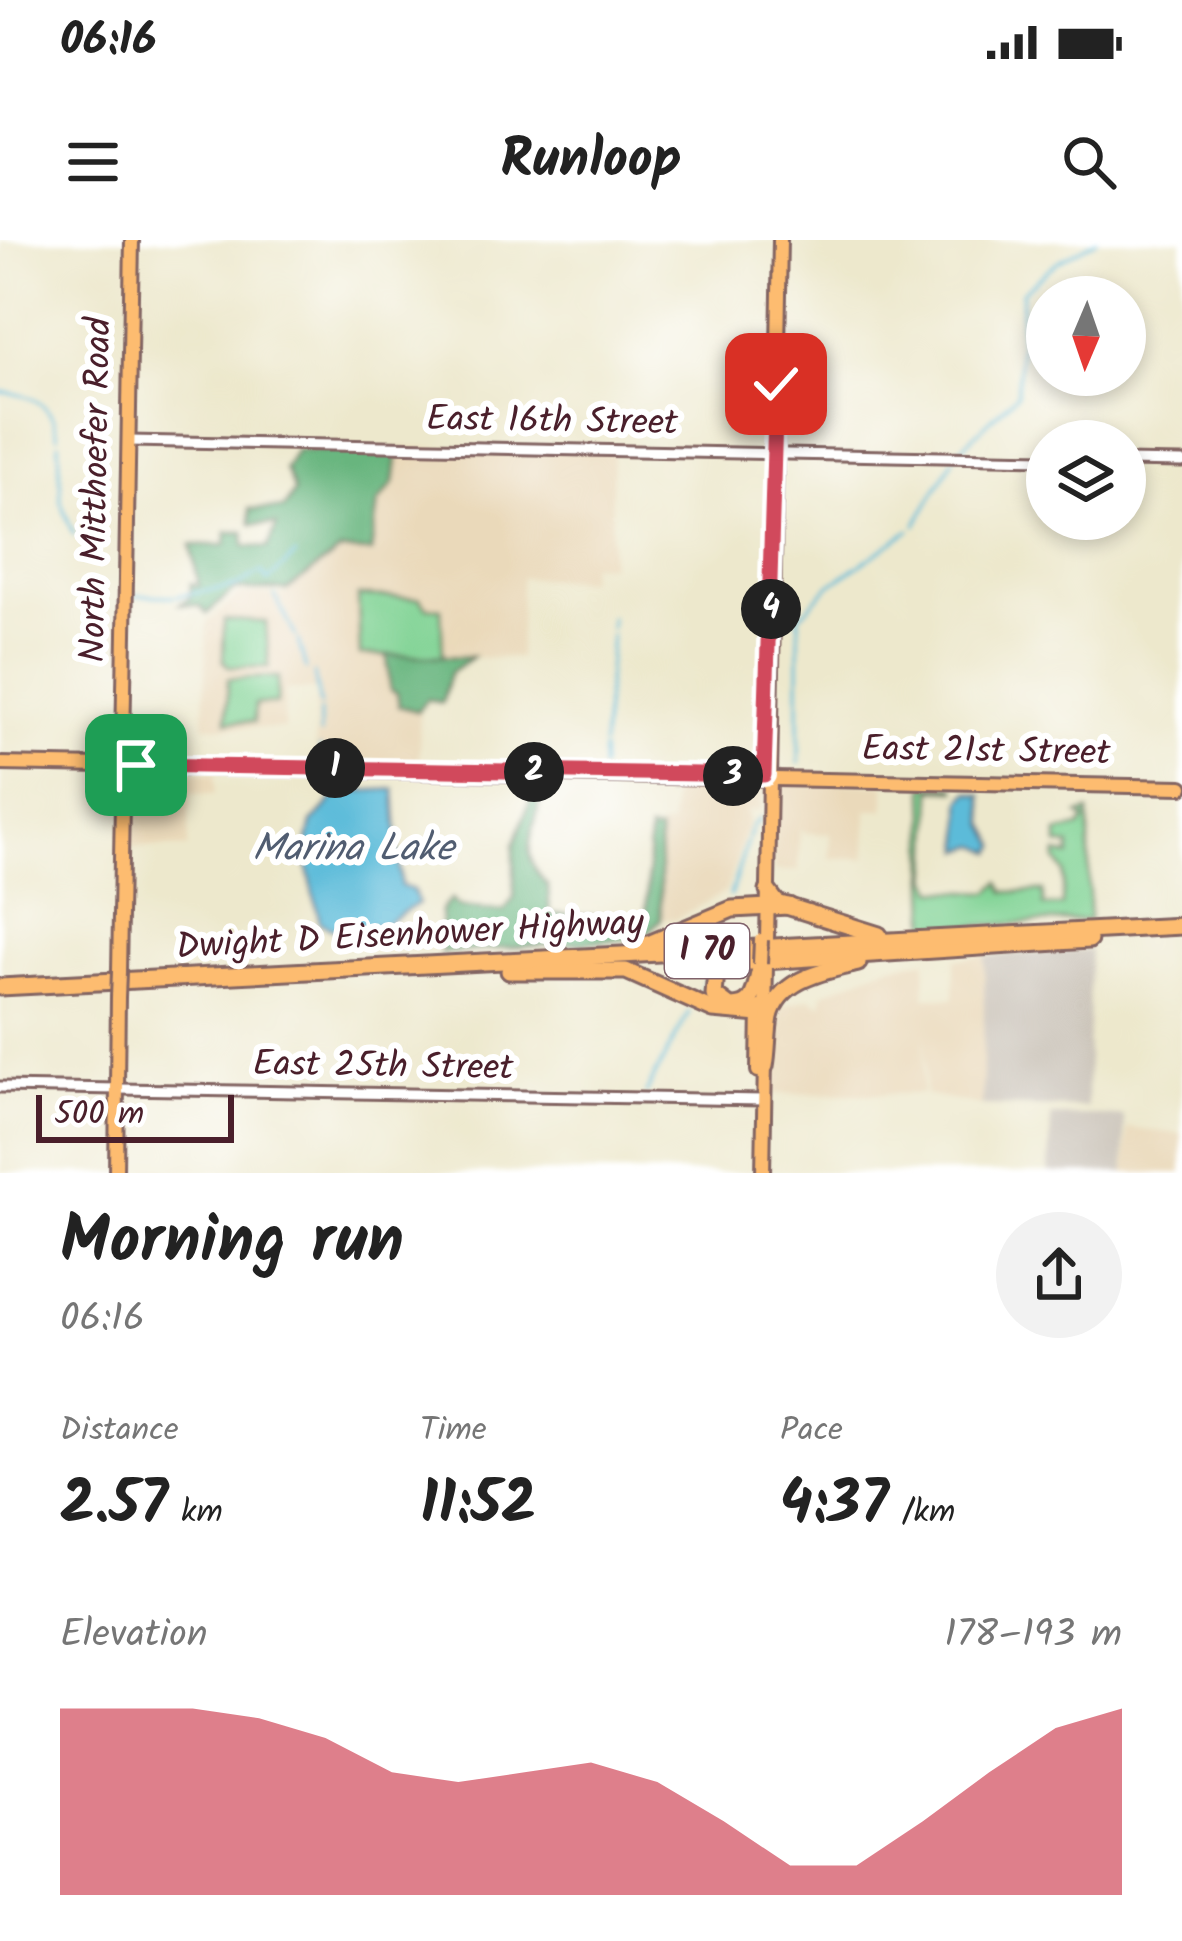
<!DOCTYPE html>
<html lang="en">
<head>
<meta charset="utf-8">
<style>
	:root { --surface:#fff; --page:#f2f2f2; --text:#222; --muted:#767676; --accent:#d1495b }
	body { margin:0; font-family:Kalam,sans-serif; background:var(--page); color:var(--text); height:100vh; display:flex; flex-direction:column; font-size:45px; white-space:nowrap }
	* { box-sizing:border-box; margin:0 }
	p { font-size:39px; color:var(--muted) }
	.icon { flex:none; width:66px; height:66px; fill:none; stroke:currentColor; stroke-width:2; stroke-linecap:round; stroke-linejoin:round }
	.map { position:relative; height:933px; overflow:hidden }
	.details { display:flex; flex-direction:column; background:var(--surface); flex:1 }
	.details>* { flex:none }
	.needle { width:78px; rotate:182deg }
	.buttons { position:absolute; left:1026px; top:36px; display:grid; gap:24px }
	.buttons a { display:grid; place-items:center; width:120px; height:120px; border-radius:50%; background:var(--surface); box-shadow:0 6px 18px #0003; font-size:60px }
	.scale { position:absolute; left:36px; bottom:30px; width:198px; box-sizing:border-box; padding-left:12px; border:6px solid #4a1f2b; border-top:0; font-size:33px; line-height:42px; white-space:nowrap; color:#4a1f2b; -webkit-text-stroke:9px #fff; paint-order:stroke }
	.pin { position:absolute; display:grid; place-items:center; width:102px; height:102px; color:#fff; margin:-51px; border-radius:24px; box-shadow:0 6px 18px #0006 }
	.km { position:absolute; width:60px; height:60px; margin:-30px; border-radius:50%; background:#222; color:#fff; font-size:33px; line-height:60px; text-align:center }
	.round { display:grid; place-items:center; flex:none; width:126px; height:126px; border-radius:63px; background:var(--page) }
	.head { display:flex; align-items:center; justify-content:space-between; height:204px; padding:0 60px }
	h1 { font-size:66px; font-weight:700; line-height:90px }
	.stats { display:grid; grid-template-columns:repeat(3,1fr); gap:18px; height:204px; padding:12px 60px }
	.stats div { display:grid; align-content:center }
	.stats b { font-size:60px; font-weight:700 }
	.stats small { font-size:33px; font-weight:400 }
	.stats p { font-size:33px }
	.chart { height:336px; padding:24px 60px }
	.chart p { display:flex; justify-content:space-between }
	.chart svg { width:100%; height:216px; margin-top:12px; fill:var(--accent); opacity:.7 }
	.status { display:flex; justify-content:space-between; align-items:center; height:84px; padding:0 60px; background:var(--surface); direction:ltr }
	.status svg { height:33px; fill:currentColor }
	header { display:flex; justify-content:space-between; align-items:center; height:156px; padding:0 60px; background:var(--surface); font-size:54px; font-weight:700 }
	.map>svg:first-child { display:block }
	.built { fill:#ead9ba }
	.industrial { fill:#cac3b8 }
	.green { fill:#81d394; stroke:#667960; stroke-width:3 }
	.forest { fill:#68b57e; stroke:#596a54; stroke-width:3 }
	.water { fill:#5bbbd9; stroke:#526d82; stroke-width:3 }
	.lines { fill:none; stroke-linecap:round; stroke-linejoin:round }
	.stream { stroke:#5bbbd9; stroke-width:3 }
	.minor-casing { stroke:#836563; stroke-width:15 }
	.major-casing { stroke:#836563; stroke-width:18 }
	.highway-casing { stroke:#836563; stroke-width:21 }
	.minor { stroke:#fff; stroke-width:9 }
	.major { stroke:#fdbc6f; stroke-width:12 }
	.highway { stroke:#fdbc6f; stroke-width:15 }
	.major-bridge-casing { stroke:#836563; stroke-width:18; stroke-linecap:butt }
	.major-bridge { stroke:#fdbc6f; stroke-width:12 }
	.route-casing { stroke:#fff; stroke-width:24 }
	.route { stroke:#d1495b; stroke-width:15 }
	.labels { text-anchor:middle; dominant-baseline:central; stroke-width:12; stroke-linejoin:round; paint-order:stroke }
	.shield { fill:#fff; stroke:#80626b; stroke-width:3 }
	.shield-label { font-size:33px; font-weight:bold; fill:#4a1f2b }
	.street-label { font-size:36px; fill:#4a1f2b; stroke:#fff }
	.water-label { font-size:39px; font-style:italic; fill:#515d71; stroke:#fff }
</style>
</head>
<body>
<div class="status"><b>06:16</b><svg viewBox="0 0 49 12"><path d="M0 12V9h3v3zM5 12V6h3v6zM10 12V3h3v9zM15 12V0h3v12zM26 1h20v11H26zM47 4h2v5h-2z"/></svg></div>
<header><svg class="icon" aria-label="menu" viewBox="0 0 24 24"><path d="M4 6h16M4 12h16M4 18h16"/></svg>Runloop<svg class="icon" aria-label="search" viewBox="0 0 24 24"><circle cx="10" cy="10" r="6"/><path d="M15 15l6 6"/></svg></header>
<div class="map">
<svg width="1182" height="933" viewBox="0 0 1182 933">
	<rect width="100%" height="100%" fill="#fff"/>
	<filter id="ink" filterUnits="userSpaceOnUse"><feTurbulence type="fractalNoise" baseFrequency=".00833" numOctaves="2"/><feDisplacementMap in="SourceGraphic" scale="24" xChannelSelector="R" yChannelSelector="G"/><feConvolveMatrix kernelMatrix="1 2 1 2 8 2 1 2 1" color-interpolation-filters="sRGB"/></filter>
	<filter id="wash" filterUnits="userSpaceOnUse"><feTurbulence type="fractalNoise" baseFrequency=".004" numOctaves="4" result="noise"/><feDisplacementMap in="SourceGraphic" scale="48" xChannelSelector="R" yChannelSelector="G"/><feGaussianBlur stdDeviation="2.7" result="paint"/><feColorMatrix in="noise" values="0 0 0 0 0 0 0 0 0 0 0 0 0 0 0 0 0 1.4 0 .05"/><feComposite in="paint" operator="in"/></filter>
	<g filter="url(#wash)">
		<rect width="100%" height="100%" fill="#ede8cc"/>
		<g class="built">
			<path d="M395,207L613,212L610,325L589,324L588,340L521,338L519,418L421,417L419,522L315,521L316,450H285L284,489L204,486L207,382L240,354L282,355L341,310L372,311L383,247H394Z"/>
			<path d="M128,531L215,533V554L190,553L188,608L127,607Z"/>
			<path d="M659,538L763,541L761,569L746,571L748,582L726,652L676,679H661L659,587L671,586L672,553L659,550Z"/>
			<path d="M780,542L885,544V570H867L866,618H830L831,594L805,593L800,587L799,631H773L775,549Z"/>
			<path d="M985,716L982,866L925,855V789L922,854H768L781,766L810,758L822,765L823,753L888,726L926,720L925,757L954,758L955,719Z"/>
			<path d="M1127,888L1182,894V933H1125Z"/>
		</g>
		<g class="industrial">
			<path d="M1090,710L1087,868L982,866L985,716Z"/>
			<path d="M1051,876H1124L1125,933H1049Z"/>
		</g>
		<g class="green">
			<path d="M358,356L420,358L427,367L441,368L443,417L360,415Z"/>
			<path d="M224,380L266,382L269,427H229L223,420Z"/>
			<path d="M278,437L277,464H255L254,482L227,481L228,439Z"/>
			<path d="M925,546L955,547L956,550L933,549L930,637L936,650L990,652L1000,642L1005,652L1043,651L1044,666H1062L1064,632L1056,620L1057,614L1070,616V606L1058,605V593L1080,588L1085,580L1079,575L1089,572V680L928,688Z"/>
		</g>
		<g class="forest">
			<path d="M296,210L398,211L394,243L378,263L371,312L340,311L287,350H234L207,374L200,366L180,364L190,358L191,343L199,346L191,305H226L227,292H244L245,306L268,308L277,285L251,284L250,269H284L294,252L285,229Z"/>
			<path d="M387,415L472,417L450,433L442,463L427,459L417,471L399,466L397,453L390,450Z"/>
			<path d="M534,550L540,554C537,595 514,611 548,646L550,674L646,678L649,591L659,592L661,679L643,698L441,713V670L451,659L459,667L504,671L514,657V605Z"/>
		</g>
		<g class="water">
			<path d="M395,549L401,646L413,650L418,663L383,685L336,690L320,683L305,614L312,583L340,552Z"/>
			<path d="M969,552L982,555L986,584L998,606L994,612L979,605L963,610L962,560Z"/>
		</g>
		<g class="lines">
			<g class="stream">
				<path d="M0,152C31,154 52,162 58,196"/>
				<path d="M59,203L61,262L74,295"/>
				<path d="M955,214L1017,154L1022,52L1057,22L1097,0"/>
				<path d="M916,285L953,220"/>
				<path d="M130,355L173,356"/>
				<path d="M177,356L238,346L261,332L268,341L296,315"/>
				<path d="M275,356L296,397"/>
				<path d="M800,375L830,345L910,290"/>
				<path d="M610,388L611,378"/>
				<path d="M298,401L306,429"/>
				<path d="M314,434L320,465"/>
				<path d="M320,494V472"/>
				<path d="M602,505L611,395"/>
				<path d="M799,523V377"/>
				<path d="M320,524V508"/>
				<path d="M601,529L602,510"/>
				<path d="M320,535L342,539L340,552"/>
				<path d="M730,656L752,586L760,578"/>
				<path d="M716,701L720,689"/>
				<path d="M701,752L709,729"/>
				<path d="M646,853L689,772"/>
			</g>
		</g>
	</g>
	<g filter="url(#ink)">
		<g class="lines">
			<defs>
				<g id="minor">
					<path d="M129,201L1047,219"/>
					<path d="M1125,221L1182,222"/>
					<path d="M0,847L764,860"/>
				</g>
				<g id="major">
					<path d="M0,524L1182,547"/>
					<path d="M767,700L780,0"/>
					<path d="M119,732L132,0"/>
					<path d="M765,776L766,725"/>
					<path d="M758,831L759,767"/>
					<path d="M116,933L118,757"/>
					<path d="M763,933L765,821"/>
				</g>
				<g id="highway">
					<path d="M768,651L777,663L879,695"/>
					<path d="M639,708L732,669L789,666"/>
					<path d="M760,729C755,749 755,768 730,767L714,755L716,732L733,723L1089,700"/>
					<path d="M509,731H626L713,770L759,774L766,768"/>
					<path d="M0,747L1182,686"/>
					<path d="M765,826C768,810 767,793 770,777C779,738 826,731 858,723"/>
				</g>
			</defs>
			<use href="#minor" class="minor-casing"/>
			<use href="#major" class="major-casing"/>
			<use href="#highway" class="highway-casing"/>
			<use href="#minor" class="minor"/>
			<use href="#major" class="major"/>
			<use href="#highway" class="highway"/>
			<defs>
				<g id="major-bridge">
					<path d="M760,724L761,700"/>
					<path d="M118,757L119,732"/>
				</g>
			</defs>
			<use href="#major-bridge" class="major-bridge-casing"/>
			<use href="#major-bridge" class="major-bridge"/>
		</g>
	</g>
	<g class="lines" filter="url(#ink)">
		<defs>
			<path id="route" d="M136,525L764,535L776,144"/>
		</defs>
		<use href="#route" class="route-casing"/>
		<use href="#route" class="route"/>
	</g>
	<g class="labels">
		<rect class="shield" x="665" y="684" width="84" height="54" rx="9"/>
		<g class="shield-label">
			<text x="707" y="711">I 70</text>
		</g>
		<g class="street-label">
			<text transform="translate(552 182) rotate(1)">East 16th Street</text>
			<text transform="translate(97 250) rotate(-89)">North Mitthoefer Road</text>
			<text transform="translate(986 512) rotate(1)">East 21st Street</text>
			<text transform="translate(410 696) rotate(-3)">Dwight D Eisenhower Highway</text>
			<text transform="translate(383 827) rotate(1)">East 25th Street</text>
		</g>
		<g class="water-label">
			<text x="353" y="610">Marina Lake</text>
		</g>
	</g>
</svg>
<div class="buttons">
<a><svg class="needle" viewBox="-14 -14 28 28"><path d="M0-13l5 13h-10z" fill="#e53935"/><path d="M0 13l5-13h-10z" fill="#767676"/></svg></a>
<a><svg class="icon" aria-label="layers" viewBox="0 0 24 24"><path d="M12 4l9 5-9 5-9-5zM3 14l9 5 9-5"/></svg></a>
</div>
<div class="scale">500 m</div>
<div class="pin" style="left:136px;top:525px;background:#1e9e55"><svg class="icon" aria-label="arrive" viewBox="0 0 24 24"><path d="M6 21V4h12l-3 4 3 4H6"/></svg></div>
<div class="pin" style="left:776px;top:144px;background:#d93025"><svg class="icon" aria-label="check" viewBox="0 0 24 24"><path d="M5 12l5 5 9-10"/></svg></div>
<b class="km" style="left:335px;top:528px">1</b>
<b class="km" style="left:534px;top:532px">2</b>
<b class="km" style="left:733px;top:536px">3</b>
<b class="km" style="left:771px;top:369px">4</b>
</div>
<section class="details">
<div class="head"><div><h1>Morning run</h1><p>06:16</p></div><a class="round"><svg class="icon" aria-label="share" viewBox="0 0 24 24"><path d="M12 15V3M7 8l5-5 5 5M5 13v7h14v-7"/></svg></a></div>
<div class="stats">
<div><p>Distance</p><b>2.57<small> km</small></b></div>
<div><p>Time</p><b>11:52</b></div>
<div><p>Pace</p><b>4:37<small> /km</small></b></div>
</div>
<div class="chart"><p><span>Elevation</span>178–193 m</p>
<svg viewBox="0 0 160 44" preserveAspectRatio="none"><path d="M0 44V6L10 6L20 6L30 8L40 12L50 19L60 21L70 19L80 17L90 21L100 29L110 38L120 38L130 29L140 19L150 10L160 6V44z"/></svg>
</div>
</section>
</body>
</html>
